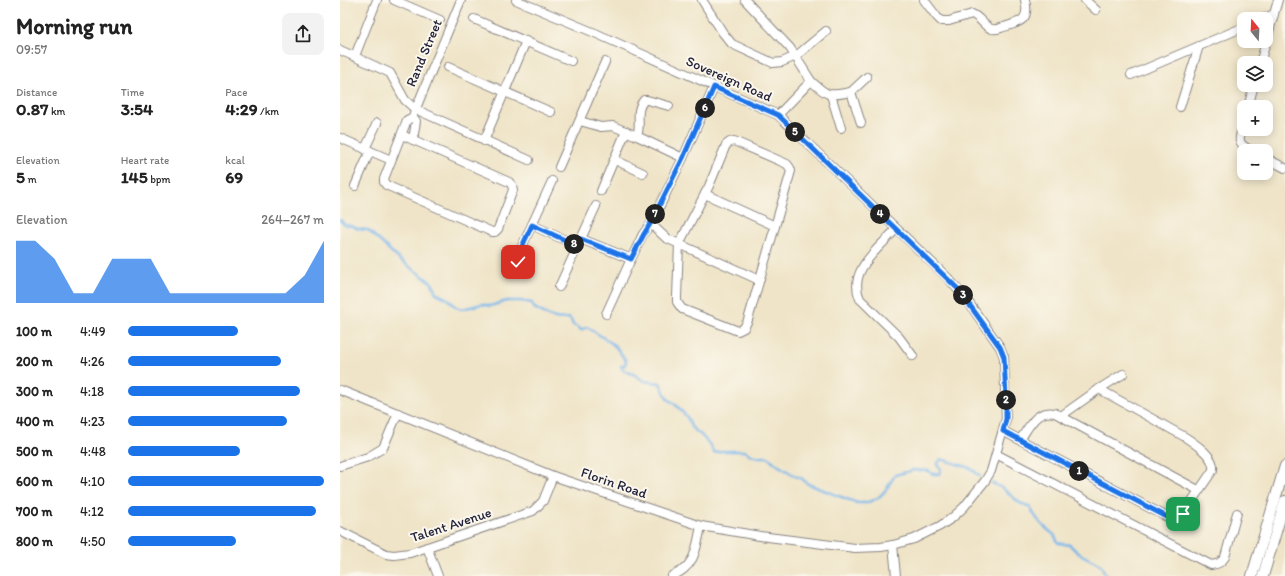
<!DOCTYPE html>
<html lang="en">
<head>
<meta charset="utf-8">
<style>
	:root { --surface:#fff; --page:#f2f2f2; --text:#222; --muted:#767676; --accent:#1a73e8 }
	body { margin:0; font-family:Itim,sans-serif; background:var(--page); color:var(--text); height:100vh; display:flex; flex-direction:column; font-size:15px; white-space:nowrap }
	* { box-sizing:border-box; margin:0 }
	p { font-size:13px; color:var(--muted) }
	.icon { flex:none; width:22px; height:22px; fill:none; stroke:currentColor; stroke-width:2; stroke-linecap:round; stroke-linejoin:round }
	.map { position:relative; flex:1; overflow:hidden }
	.details { display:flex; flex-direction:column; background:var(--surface); width:340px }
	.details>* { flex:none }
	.needle { width:26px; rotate:342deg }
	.tools { position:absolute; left:897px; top:12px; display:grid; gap:8px }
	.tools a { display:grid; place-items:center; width:36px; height:36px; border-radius:8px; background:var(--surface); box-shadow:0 2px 10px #0003; font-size:20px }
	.pin { position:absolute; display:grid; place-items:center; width:34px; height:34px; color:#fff; margin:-17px; border-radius:8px; box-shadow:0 2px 6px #0006 }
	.km { position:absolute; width:20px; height:20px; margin:-10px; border-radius:50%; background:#222; color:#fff; font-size:11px; line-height:20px; text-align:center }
	.round { display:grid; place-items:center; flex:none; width:42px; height:42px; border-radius:8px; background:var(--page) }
	.overview { display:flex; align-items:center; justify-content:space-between; height:68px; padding:0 16px }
	h1 { font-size:22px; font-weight:700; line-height:30px }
	.metrics { display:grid; grid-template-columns:repeat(3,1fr); gap:6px; height:68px; padding:4px 16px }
	.metrics div { display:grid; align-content:center }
	.metrics b { font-size:17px; font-weight:700 }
	.metrics small { font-size:11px; font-weight:400 }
	.metrics p { font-size:11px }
	.chart { height:112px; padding:8px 16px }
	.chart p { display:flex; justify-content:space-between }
	.chart svg { width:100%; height:72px; margin-top:4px; fill:var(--accent); opacity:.7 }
	ul { padding:0 16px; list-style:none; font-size:13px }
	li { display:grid; grid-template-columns:64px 48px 1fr; align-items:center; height:30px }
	li i { height:10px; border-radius:5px; background:var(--accent) }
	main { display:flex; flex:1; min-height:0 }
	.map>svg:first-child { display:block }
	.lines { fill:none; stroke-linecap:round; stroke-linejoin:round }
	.stream { stroke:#77b5ea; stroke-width:2.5 }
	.minor-casing { stroke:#888381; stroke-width:10 }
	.major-casing { stroke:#888381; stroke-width:12 }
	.minor { stroke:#fff; stroke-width:8 }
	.major { stroke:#fff; stroke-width:10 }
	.route-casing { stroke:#fff; stroke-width:8 }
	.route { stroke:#1a73e8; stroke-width:5 }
	.labels { text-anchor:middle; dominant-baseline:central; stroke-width:4; stroke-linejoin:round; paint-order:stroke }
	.street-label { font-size:14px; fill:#22223b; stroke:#fbf7ec }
</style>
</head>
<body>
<main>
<section class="details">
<div class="overview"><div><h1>Morning run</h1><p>09:57</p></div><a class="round"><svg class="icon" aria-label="share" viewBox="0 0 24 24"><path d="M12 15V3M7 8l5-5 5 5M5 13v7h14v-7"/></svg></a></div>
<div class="metrics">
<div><p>Distance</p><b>0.87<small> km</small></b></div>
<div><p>Time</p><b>3:54</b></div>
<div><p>Pace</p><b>4:29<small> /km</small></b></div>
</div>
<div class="metrics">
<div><p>Elevation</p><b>5<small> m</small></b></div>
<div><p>Heart rate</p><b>145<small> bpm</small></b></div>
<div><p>kcal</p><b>69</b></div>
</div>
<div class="chart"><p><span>Elevation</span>264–267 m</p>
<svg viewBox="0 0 160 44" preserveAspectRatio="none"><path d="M0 44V6L10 6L20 17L30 38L40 38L50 17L60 17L70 17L80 38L90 38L100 38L110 38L120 38L130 38L140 38L150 27L160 6V44z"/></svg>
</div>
<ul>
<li><b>100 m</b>4:49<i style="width:56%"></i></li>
<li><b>200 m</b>4:26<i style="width:78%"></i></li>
<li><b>300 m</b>4:18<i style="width:88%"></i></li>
<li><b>400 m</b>4:23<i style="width:81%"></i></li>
<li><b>500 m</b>4:48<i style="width:57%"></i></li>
<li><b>600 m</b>4:10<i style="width:100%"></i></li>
<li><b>700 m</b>4:12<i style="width:96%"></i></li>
<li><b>800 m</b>4:50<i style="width:55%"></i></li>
</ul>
</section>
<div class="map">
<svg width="945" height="576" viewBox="0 0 945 576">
	<rect width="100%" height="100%" fill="#fbf7ec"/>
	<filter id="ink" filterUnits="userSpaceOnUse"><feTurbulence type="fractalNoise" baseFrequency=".025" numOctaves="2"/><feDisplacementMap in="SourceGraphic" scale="8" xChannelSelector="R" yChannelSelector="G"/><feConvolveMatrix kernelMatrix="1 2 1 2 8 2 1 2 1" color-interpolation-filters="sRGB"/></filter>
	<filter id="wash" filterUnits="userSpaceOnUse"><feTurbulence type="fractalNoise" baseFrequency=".012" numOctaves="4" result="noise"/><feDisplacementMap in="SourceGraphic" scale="16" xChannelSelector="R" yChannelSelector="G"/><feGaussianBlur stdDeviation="0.9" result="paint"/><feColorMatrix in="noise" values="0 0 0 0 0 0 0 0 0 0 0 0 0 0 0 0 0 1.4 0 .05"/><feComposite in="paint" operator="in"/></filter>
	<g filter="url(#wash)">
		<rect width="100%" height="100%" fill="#efe4c7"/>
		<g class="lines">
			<g class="stream">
				<path d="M0,220L5,225L12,226L18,229L28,230L59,259L92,283L96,293L108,299L116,307L122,309L142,304L150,306L167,301H181L192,303L194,308C207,314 213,321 229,318L231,320L233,325L239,328L241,330L247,327L270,342L276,347L286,361L285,365L281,366L283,370L295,375L304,381L320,383L327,398L337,406L347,417L352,428L361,435L370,445L374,453L381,451H405L411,455L419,457H428L436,464L455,476L461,478L468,484L517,503H526L538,498L545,491L555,475L574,470L589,471L592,474H599L601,469L597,465L601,459L630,468L640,476"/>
				<path d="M652,483L662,488L680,503L690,507C694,515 698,522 706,528C713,535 714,532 718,543L730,545L738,553L761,565L766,576"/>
			</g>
		</g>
	</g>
	<g filter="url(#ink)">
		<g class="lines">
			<defs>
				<g id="minor">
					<path d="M54,0L100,20"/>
					<path d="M362,0L383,33L392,44L433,63L442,62L456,56L486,31"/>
					<path d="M405,0L450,48L471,81L438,115"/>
					<path d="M584,0L597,17L601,21H609L632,14C640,17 644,27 652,29C656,30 660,28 664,27C681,22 690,20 685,0"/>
					<path d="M745,0L756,10"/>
					<path d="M134,19L231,61"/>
					<path d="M922,19L934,14"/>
					<path d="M0,50L50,73L65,100L75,109L189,160"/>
					<path d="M15,56L37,0"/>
					<path d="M920,63L938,0"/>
					<path d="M108,67L211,112"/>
					<path d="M791,75L904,27"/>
					<path d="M471,81C489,97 487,96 511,92L521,123"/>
					<path d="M511,92L527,77"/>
					<path d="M491,95L501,128"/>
					<path d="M840,107L859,46"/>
					<path d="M908,107L914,85"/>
					<path d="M74,113L121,0"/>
					<path d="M73,117L76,121L73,140"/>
					<path d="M240,121L261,127L273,126L297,136L343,158"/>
					<path d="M904,123C899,140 895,142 912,151"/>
					<path d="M62,135L169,182L172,185L173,190L158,229L155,232H152L46,185L44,182V179L67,120L73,117"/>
					<path d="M297,136C302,123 294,112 304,100H307L329,106"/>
					<path d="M0,138L51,160"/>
					<path d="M144,141L186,41"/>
					<path d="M394,141L447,164L450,168L451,171L408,320L404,328L398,331L342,309L337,302V297L339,244L369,186L386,145L390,142Z"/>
					<path d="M25,149L37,123"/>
					<path d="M926,158L945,168"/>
					<path d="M275,160L303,173"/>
					<path d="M219,167L265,62"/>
					<path d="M15,186L30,151"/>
					<path d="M261,191L286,131"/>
					<path d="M365,194L435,226"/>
					<path d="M311,224L326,238L419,280"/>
					<path d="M192,225L238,246"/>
					<path d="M556,229C540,248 507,270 520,299L559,337L573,356"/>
					<path d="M241,239L291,259"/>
					<path d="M180,266L178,259L179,253L212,181"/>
					<path d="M219,287L256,206"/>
					<path d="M266,314L291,259L303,234L311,224L343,158L374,87"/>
					<path d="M0,390L213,476L361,526L420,536L515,548L541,547L553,545L574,539L600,526L612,518L624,507L645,481L651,471L666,419L664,357L660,347L626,299L608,278L438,115L255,33L176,0"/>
					<path d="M721,416L759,389L783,374"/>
					<path d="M663,431L827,517C834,518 838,517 843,514L873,470C875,456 855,444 845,437L759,389"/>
					<path d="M680,440C689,427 696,409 715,413L858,490"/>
					<path d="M656,454L871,565C878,564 881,563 885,557L897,513"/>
					<path d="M0,466L28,457L43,448L58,413"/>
					<path d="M0,531L46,554L54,555L70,553L193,511L203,501L213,476"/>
					<path d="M553,545L556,576"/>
					<path d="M87,547L98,576"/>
					<path d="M332,576C356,566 356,549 361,526"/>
				</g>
				<g id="major">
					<path d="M912,576L945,466"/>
					<path d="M923,576L945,501"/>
				</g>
			</defs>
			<use href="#minor" class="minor-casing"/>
			<use href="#major" class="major-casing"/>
			<use href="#minor" class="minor"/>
			<use href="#major" class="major"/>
		</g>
	</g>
	<g class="lines" filter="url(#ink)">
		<defs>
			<path id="route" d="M178,262L179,253L192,225L238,246L241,239L291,259L304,234L310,224L343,158L374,87L438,115L618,289L660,347L664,357L666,398V419L663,431L827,517L836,518L843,514"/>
		</defs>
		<use href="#route" class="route-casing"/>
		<use href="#route" class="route"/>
	</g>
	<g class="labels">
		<g class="street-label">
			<text transform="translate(84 53) rotate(-67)">Rand Street</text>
			<text transform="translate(389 79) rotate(24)">Sovereign Road</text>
			<text transform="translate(274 483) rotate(19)">Florin Road</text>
			<text transform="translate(111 525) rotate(-18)">Talent Avenue</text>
		</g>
	</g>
</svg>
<div class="tools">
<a><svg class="needle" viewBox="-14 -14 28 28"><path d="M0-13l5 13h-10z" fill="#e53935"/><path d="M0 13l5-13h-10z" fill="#767676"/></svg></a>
<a><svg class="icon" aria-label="layers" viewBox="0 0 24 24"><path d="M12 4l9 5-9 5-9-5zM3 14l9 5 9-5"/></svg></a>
<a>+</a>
<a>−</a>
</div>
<div class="pin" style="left:843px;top:514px;background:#1e9e55"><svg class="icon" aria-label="arrive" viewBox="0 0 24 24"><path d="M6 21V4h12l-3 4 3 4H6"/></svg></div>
<div class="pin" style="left:178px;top:262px;background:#d93025"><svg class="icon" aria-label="check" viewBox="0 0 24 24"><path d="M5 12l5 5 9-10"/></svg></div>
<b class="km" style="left:739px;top:471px">1</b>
<b class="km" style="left:666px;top:400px">2</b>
<b class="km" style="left:623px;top:295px">3</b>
<b class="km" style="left:540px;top:214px">4</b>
<b class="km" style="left:455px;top:132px">5</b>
<b class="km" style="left:365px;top:108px">6</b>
<b class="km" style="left:315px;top:214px">7</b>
<b class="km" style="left:234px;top:244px">8</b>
</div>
</main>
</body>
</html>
